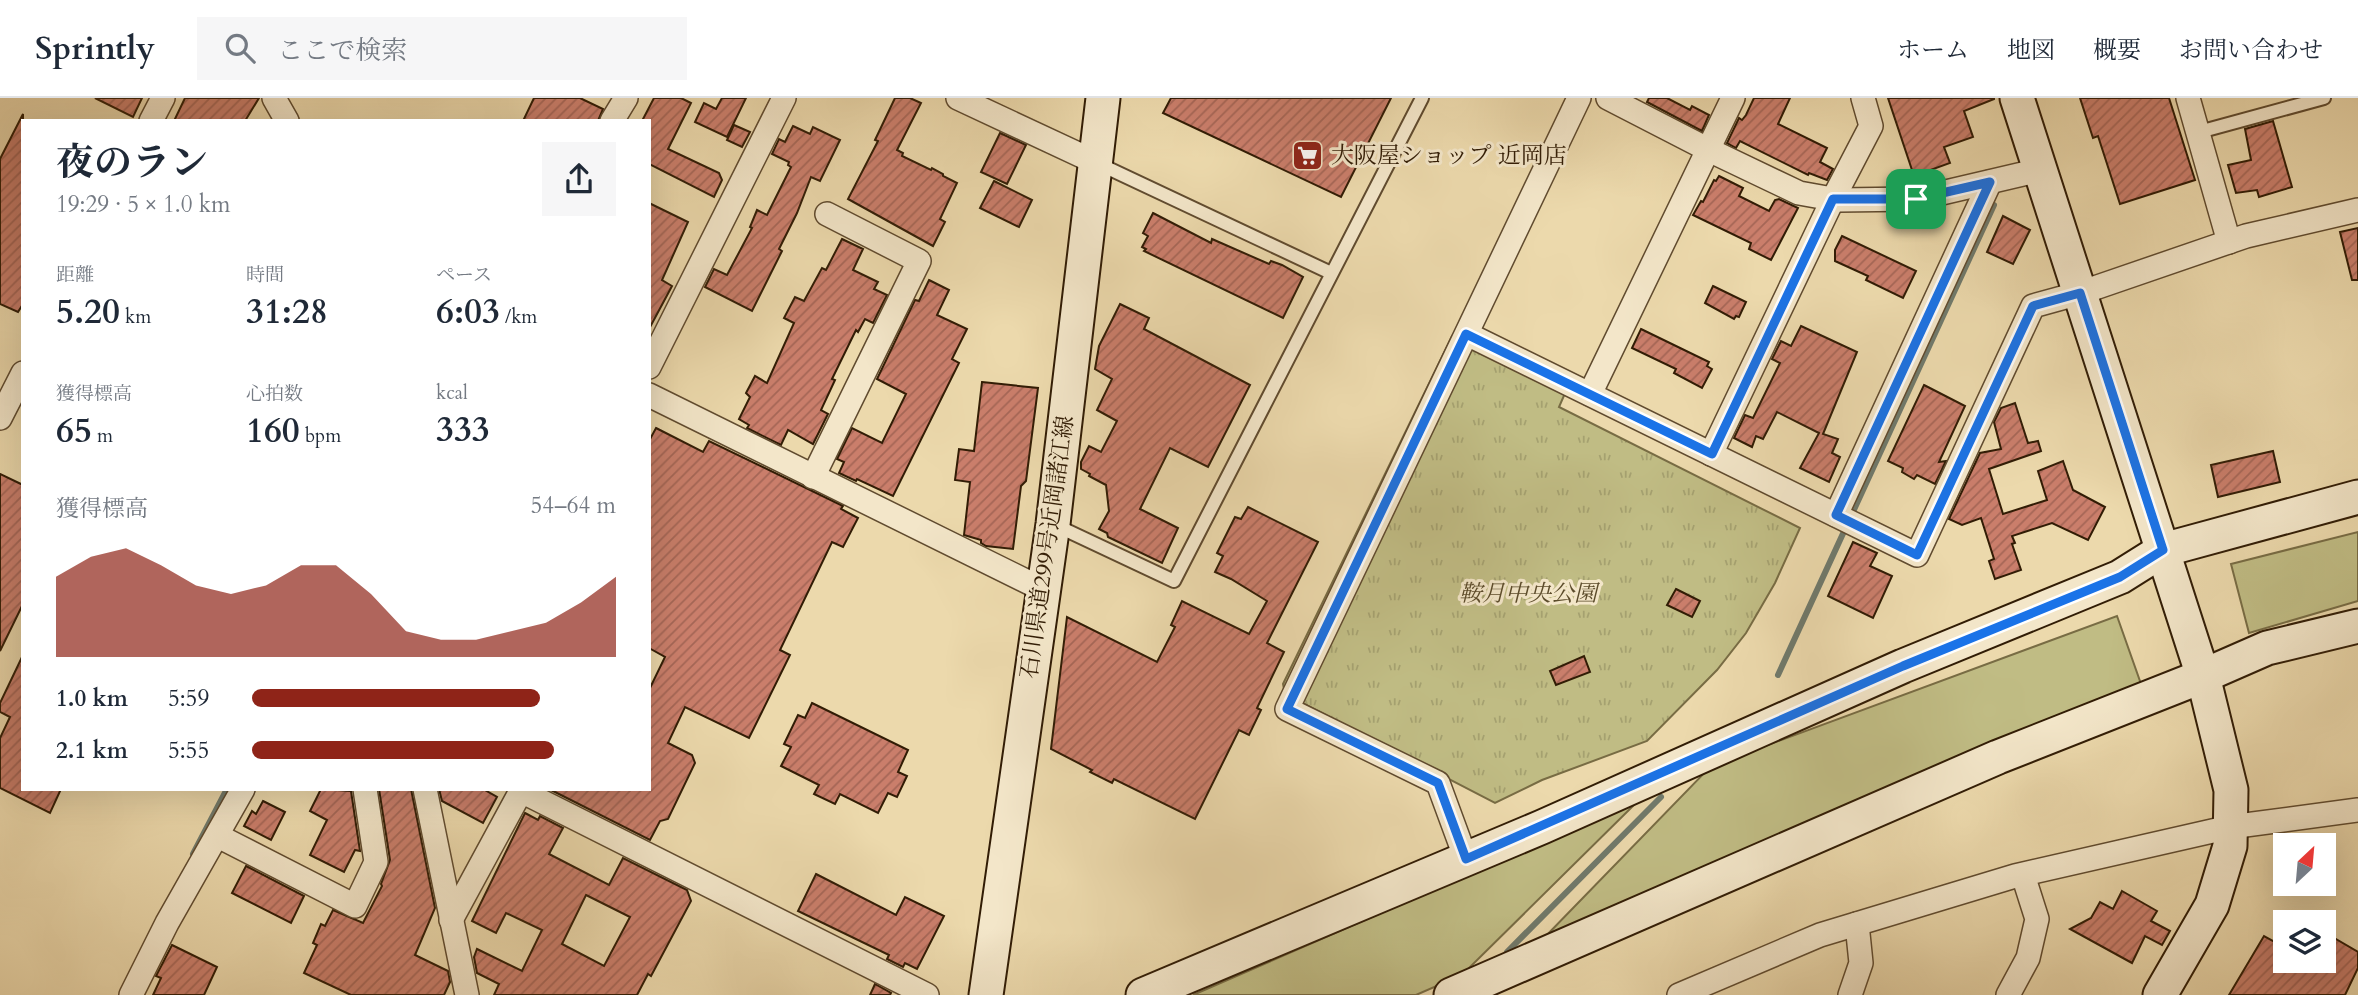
<!DOCTYPE html>
<html lang="ja">
<head>
<meta charset="utf-8">
<style>
	:root { --surface:#fff; --page:#f6f6f7; --text:#1f2937; --muted:#747a83; --line:#e0e1e3; --accent:#8f2418 }
	body { margin:0; font-family:Cardo,"Noto Serif JP",serif; background:var(--page); color:var(--text); height:100vh; display:flex; flex-direction:column; font-size:26px; white-space:nowrap }
	* { box-sizing:border-box; margin:0 }
	p { font-size:23px; color:var(--muted) }
	.icon { flex:none; width:38px; height:38px; fill:none; stroke:currentColor; stroke-width:2; stroke-linecap:round; stroke-linejoin:round }
	.map { position:relative; flex:1; overflow:hidden }
	.sheet { position:absolute; left:21px; top:21px; width:630px; height:672px; display:flex; flex-direction:column; background:var(--surface); border-radius:0px; box-shadow:0 7px 28px #0002 }
	.sheet>* { flex:none }
	.needle { width:46px; rotate:26deg }
	.tools { position:absolute; left:2273px; top:735px; display:grid; gap:14px }
	.tools a { display:grid; place-items:center; width:63px; height:63px; border-radius:0px; background:var(--surface); box-shadow:0 7px 28px #0002; font-size:35px }
	.pin { position:absolute; display:grid; place-items:center; width:60px; height:60px; color:#fff; margin:-30px; border-radius:14px; box-shadow:0 4px 10px #0006 }
	.round { display:grid; place-items:center; flex:none; width:74px; height:74px; border-radius:0px; background:var(--page) }
	.headline { display:flex; align-items:center; justify-content:space-between; height:119px; padding:0 35px }
	h1 { font-size:38px; font-weight:700; line-height:52px }
	.stats { display:grid; grid-template-columns:repeat(3,1fr); gap:10px; height:119px; padding:7px 35px }
	.stats div { display:grid; align-content:center }
	.stats b { font-size:35px; font-weight:700 }
	.stats small { font-size:19px; font-weight:400 }
	.stats p { font-size:19px }
	.chart { height:196px; padding:14px 35px }
	.chart p { display:flex; justify-content:space-between }
	.chart svg { width:100%; height:126px; margin-top:7px; fill:var(--accent); opacity:.7 }
	ul { padding:0 35px; list-style:none; font-size:23px }
	li { display:grid; grid-template-columns:112px 84px 1fr; align-items:center; height:52px }
	li i { height:18px; border-radius:9px; background:var(--accent) }
	header { display:flex; align-items:center; gap:42px; box-sizing:border-box; height:98px; padding:0 35px; background:var(--surface); border-bottom:2px solid var(--line) }
	header strong { font-size:33px }
	nav { display:flex; gap:38px; margin-inline-start:auto; font-size:24px }
	.search { width:490px; height:63px; background:var(--page); display:flex; align-items:center; gap:18px; box-sizing:border-box; padding:0 24px; border-radius:0px; color:var(--muted); font-size:26px }
	.map>svg:first-child { display:block }
	.grass { fill:#c0bc84; stroke:#786c44; stroke-width:2 }
	.park { fill:url(#park-tufts); stroke:#786c44; stroke-width:2 }
	.lines { fill:none; stroke-linecap:round; stroke-linejoin:round }
	.stream { stroke:#707a6c; stroke-width:6 }
	.building { fill:url(#building-hatch); stroke:#311c05; stroke-width:2; fill-rule:evenodd }
	.lane-casing { stroke:#604b2f; stroke-width:16 }
	.street-casing { stroke:#604b2f; stroke-width:26 }
	.secondary-casing { stroke:#311c05; stroke-width:37 }
	.lane { stroke:#f3e6c9; stroke-width:12 }
	.street { stroke:#f3e6c9; stroke-width:23 }
	.secondary { stroke:#f3e6c9; stroke-width:33 }
	.route-casing { stroke:#fff; stroke-width:14 }
	.route { stroke:#1a73e8; stroke-width:9 }
	.labels { text-anchor:middle; dominant-baseline:central; stroke-width:6; stroke-linejoin:round; paint-order:stroke }
	.poi-label { font-size:23px; fill:#311c05; stroke:#f3e6c9; text-anchor:start }
	.street-label { font-size:23px; fill:#311c05; stroke:#f3e6c9 }
	.park-label { font-size:23px; font-style:italic; fill:#5c4c2b; stroke:#f3e6c9 }
</style>
</head>
<body>
<header>
<strong>Sprintly</strong>
<div class="search"><svg class="icon" aria-label="search" viewBox="0 0 24 24"><circle cx="10" cy="10" r="6"/><path d="M15 15l6 6"/></svg>ここで検索</div>
<nav><a>ホーム</a><a>地図</a><a>概要</a><a>お問い合わせ</a></nav>
</header>
<div class="map">
<svg width="2358" height="897" viewBox="0 0 2358 897">
	<defs>
		<pattern id="park-tufts" width="24" height="20" patternUnits="userSpaceOnUse" patternTransform="scale(1.75)"><rect width="24" height="20" fill="#c0bc84"/><path d="M3 7l-1-3M5 7V3M7 7l1-3M15 17l-1-3M17 17v-4M19 17l1-3" fill="none" stroke="#a5a170"/></pattern>
		<pattern id="building-hatch" width="6" height="6" patternUnits="userSpaceOnUse" patternTransform="scale(1.75)"><rect width="6" height="6" fill="#ca7e6b"/><path d="M-1 1l2-2M0 6l6-6M5 7l2-2" fill="none" stroke="#a56656"/></pattern>
	</defs>
	<rect width="100%" height="100%" fill="#ecd9ac"/>
	<filter id="stains"><feTurbulence type="fractalNoise" baseFrequency=".00286" numOctaves="4"/><feColorMatrix values="0 0 0 0 .2 0 0 0 0 .09 0 0 0 0 .02 0 0 0 .5 -.17"/></filter>
	<radialGradient id="worn" r=".72"><stop offset=".6" stop-color="#630" stop-opacity="0"/><stop offset="1" stop-color="#630" stop-opacity=".3"/></radialGradient>
	<g class="grass">
		<path d="M2358,434V503L2249,535L2231,466Z"/>
		<path d="M2117,518L2141,586L1542,842L1711,668Z"/>
		<path d="M1638,703L1462,877L1416,897H1193Z"/>
	</g>
	<path class="park" d="M1452,238L1566,293L1559,309L1800,430L1775,485L1746,535L1717,572L1647,643L1542,682L1495,705L1285,596L1283,586Z"/>
	<g class="lines">
		<g class="stream">
			<path d="M1778,577L1994,107"/>
			<path d="M193,756L227,691"/>
			<path d="M1507,854L1661,699"/>
		</g>
	</g>
	<g class="building">
		<path d="M95,0H142L133,19Z"/>
		<path d="M185,0H259L245,23H174Z"/>
		<path d="M534,0H580L603,11L598,23H523Z"/>
		<path d="M654,0H681L691,5L668,51L719,75L722,82L714,99L649,66V23H642Z"/>
		<path d="M722,0H746L727,39L695,24L704,5L716,11Z"/>
		<path d="M895,0H910L921,5L897,52L903,55L902,58L931,72L932,70L943,76V78L957,85L940,121L945,124L933,148L848,101L878,43L875,42Z"/>
		<path d="M1171,0H1391L1341,99L1163,15Z"/>
		<path d="M1649,0H1667L1690,12L1692,8L1709,17L1702,33L1647,4Z"/>
		<path d="M1754,0H1790L1778,26L1827,50L1820,64L1833,71L1827,82L1809,75L1808,77L1740,43L1736,50L1727,45L1739,20L1742,22L1746,17Z"/>
		<path d="M1888,0H1994V1L1964,13L1973,39L1944,49L1950,65L1914,78Z"/>
		<path d="M2080,0H2169L2195,82L2120,106L2098,38L2093,40Z"/>
		<path d="M23,16V206L18,214L0,206V61Z"/>
		<path d="M2273,23L2292,89L2259,99L2257,92L2236,95L2228,67L2251,62L2245,31Z"/>
		<path d="M734,27L750,34L742,49L727,42Z"/>
		<path d="M793,28L810,36L813,29L840,42L820,83L811,79L797,115L779,151L782,153L752,213L705,189L714,171L727,177L752,130L750,129L757,112L767,117L791,69L788,67L789,64L772,56L779,41L785,44Z"/>
		<path d="M1000,35L1026,47L1007,86L981,74Z"/>
		<path d="M1719,78L1743,90L1739,98L1769,113L1775,102L1779,101L1798,110L1771,162L1749,151L1751,145L1693,117L1701,103L1703,104L1714,82L1716,83Z"/>
		<path d="M994,83L1032,102L1019,129L980,110Z"/>
		<path d="M649,105L688,124L662,182L672,188L649,231Z"/>
		<path d="M1153,115L1211,145L1212,141L1269,166L1271,163L1282,167L1303,179L1283,220L1144,153L1146,151L1142,149L1148,138L1143,135Z"/>
		<path d="M2003,118L2030,132L2013,166L1987,154Z"/>
		<path d="M2358,130V182H2352L2340,134Z"/>
		<path d="M1842,138L1916,173L1903,200L1866,182L1868,178L1835,163V152Z"/>
		<path d="M842,141L863,151L853,172L878,184L874,191L887,197L873,225L865,221L858,234L856,232L832,281L835,282L821,312L828,316L813,346L788,332L781,347L747,330L749,327L739,321L750,299L746,295L755,278L767,285L794,225L784,220L795,199L804,203L822,170L826,172Z"/>
		<path d="M929,182L949,192L937,217L967,231L952,261L959,265L893,398L857,381L856,383L839,375L844,364L837,361L852,330L882,345L906,296L877,281L915,202L919,203Z"/>
		<path d="M1713,188L1746,204L1739,219L1736,218L1734,221L1705,205Z"/>
		<path d="M1120,206L1149,220L1144,231L1250,287L1208,369L1170,350L1140,411L1178,430L1162,465L1108,439L1107,435L1099,431L1109,413L1106,387L1089,378L1090,376L1081,371V364L1089,348L1101,354L1117,323L1097,312L1112,281L1095,271L1099,248Z"/>
		<path d="M1801,228L1857,254L1823,336L1838,341L1832,355L1840,359L1829,384L1800,370L1819,335L1777,314L1763,341L1756,338L1752,349L1734,340L1745,317L1753,320L1780,265L1772,261L1781,243L1791,248Z"/>
		<path d="M1641,231L1709,264L1707,268L1712,271L1702,290L1674,275L1676,271L1632,250Z"/>
		<path d="M982,284L1038,290L1026,383L1021,388L1013,451L986,448L981,445V442L964,437L970,384L955,382L959,351L974,353Z"/>
		<path d="M1924,287L1965,308L1939,364L1946,363L1935,386L1917,377L1914,381L1902,374L1903,370L1888,363Z"/>
		<path d="M2015,305L2028,345L2038,343L2041,353L1989,371L2003,416L2047,402L2038,373L2063,363L2073,392L2105,409L2088,442L2052,425L2012,438L2015,445L2012,446L2021,472L1995,481L1989,463L1994,461L1981,420L1962,427L1949,421L1980,355L2001,351L1994,324L2001,310Z"/>
		<path d="M656,330L703,354L709,343L843,408L841,411L858,420L843,449L832,444L780,552L790,557L749,640L685,609L668,645L692,657L695,665L668,721L660,723L650,742L549,691H649V592L665,559L649,550V343Z"/>
		<path d="M2273,353L2280,384L2218,399L2211,367Z"/>
		<path d="M0,376L23,387V506L0,553Z"/>
		<path d="M1248,409L1318,444L1267,545L1284,554L1257,610L1261,612L1249,637L1239,632L1195,721L1114,681L1112,685L1090,674L1092,672L1051,651L1067,519L1157,564L1175,529L1171,527L1182,503L1249,536L1267,503L1231,481L1215,474L1223,458L1217,455L1235,419L1241,421Z"/>
		<path d="M1853,444L1877,455L1870,468L1892,478L1873,520L1828,498Z"/>
		<path d="M1676,491L1700,503L1692,519L1667,507Z"/>
		<path d="M23,557V691H61L50,715L0,690V640L10,619L0,614V605Z"/>
		<path d="M1584,558L1590,574L1556,587L1550,573Z"/>
		<path d="M812,605L908,652L898,674L907,678L897,699L888,695L878,715L840,696L835,706L814,696L819,687L781,668L791,649L784,646L798,617L805,620Z"/>
		<path d="M321,691L351,693L360,753L355,752L344,774L310,757L327,722L310,713Z"/>
		<path d="M379,691H411L435,810L415,857L448,873L450,884L444,897H351L304,875L317,847L313,845L321,826L325,828L333,812L363,825L382,788L381,786L390,762Z"/>
		<path d="M439,691H483L497,699L483,725L442,703Z"/>
		<path d="M263,703L285,714L271,742L244,728L252,713L256,716Z"/>
		<path d="M525,715L538,722L540,718L563,730L549,756L609,787L623,760L687,792L691,803L651,878L648,876L637,897H494L499,886L477,875L474,859L477,851L522,873L542,832L506,815L496,835L472,823ZM586,797L630,819L604,868L562,846Z"/>
		<path d="M246,768L304,798L291,825L232,795Z"/>
		<path d="M816,776L896,817L905,799L944,818L917,871L905,865L903,869L887,861L889,857L798,813Z"/>
		<path d="M2122,793L2157,813L2151,823L2170,833L2162,847L2145,838L2132,865L2070,831L2091,820L2100,804L2113,811Z"/>
		<path d="M2324,834L2358,854V870L2345,897H2229L2264,838L2286,850V863H2324Z"/>
		<path d="M172,847L217,869L204,897H153L161,880L156,878Z"/>
		<path d="M875,886L891,895L890,897H870Z"/>
	</g>
	<g class="lines">
		<defs>
			<g id="lane">
				<path d="M2199,34L2324,0"/>
				<path d="M1097,65L1331,175"/>
				<path d="M1055,427L1174,483L1422,0"/>
			</g>
			<g id="street">
				<path d="M274,0L287,23"/>
				<path d="M958,0L1095,64"/>
				<path d="M1608,0L1709,52L1799,95L1838,102L1916,101L2040,72"/>
				<path d="M2188,0L2229,144"/>
				<path d="M151,23L163,0"/>
				<path d="M612,23L626,0"/>
				<path d="M1467,236L1917,457L2033,208L2080,195L2246,138L2358,112"/>
				<path d="M649,269L784,0"/>
				<path d="M1590,296L1733,0"/>
				<path d="M649,297L1042,491"/>
				<path d="M0,320L23,275"/>
				<path d="M1711,356L1833,101L1871,28L1863,0"/>
				<path d="M813,379L919,163L827,116"/>
				<path d="M1836,417L1990,84"/>
				<path d="M425,691L467,897"/>
				<path d="M218,738L355,808L376,764L365,691"/>
				<path d="M1466,761L1438,685L1287,611L1579,0"/>
				<path d="M451,822L521,693L927,897"/>
				<path d="M131,897L167,825L243,691"/>
				<path d="M1679,897L1820,837L2015,778L2230,729L2358,712"/>
				<path d="M1850,897L1861,865L1857,826"/>
				<path d="M2008,897L2028,860L2037,821L2023,777"/>
			</g>
			<g id="secondary">
				<path d="M2017,0L2203,578L2231,692L2230,748L2212,807L2160,897"/>
				<path d="M986,897L1053,426L1103,0"/>
				<path d="M1143,897L1542,729L1903,568L2120,479L2163,452L2358,399"/>
				<path d="M1451,897L1998,659L2203,578L2267,550L2358,528"/>
			</g>
		</defs>
		<use href="#lane" class="lane-casing"/>
		<use href="#street" class="street-casing"/>
		<use href="#secondary" class="secondary-casing"/>
		<use href="#lane" class="lane"/>
		<use href="#street" class="street"/>
		<use href="#secondary" class="secondary"/>
	</g>
	<g class="lines">
		<defs>
			<path id="route" d="M1990,84L1836,417L1917,457L2033,208L2080,195L2163,452L2120,479L1903,568L1466,761L1438,685L1287,611L1466,236L1712,356L1833,101H1916Z"/>
		</defs>
		<use href="#route" class="route-casing"/>
		<use href="#route" class="route"/>
	</g>
	<defs>
		<symbol id="supermarket-square" viewBox="-11 -11 22 22"><rect x="-9" y="-9" width="18" height="18" rx="4" fill="#8f2418" stroke="#f3e6c9"/><path d="M-6-5.5h2.5l.6 2H6L4.5 2H-2.5L-4.4-4H-6ZM-1.5 3.2a1.3 1.3 0 1 0 .1 0ZM3 3.2a1.3 1.3 0 1 0 .1 0Z" fill="#fff"/></symbol>
	</defs>
	<g fill-rule="evenodd">
		<use href="#supermarket-square" x="1290" y="40" width="35" height="35"/>
	</g>
	<g class="labels">
		<g class="poi-label">
			<text x="1331" y="57">大阪屋ショップ 近岡店</text>
		</g>
		<g class="street-label">
			<text transform="translate(1047 449) rotate(-82)">石川県道299号近岡諸江線</text>
		</g>
		<g class="park-label">
			<text x="1528" y="495">鞍月中央公園</text>
		</g>
	</g>
	<rect width="100%" height="100%" filter="url(#stains)"/>
	<rect width="100%" height="100%" fill="url(#worn)"/>
</svg>
<div class="tools">
<a><svg class="needle" viewBox="-14 -14 28 28"><path d="M0-13l5 13h-10z" fill="#e53935"/><path d="M0 13l5-13h-10z" fill="#747a83"/></svg></a>
<a><svg class="icon" aria-label="layers" viewBox="0 0 24 24"><path d="M12 4l9 5-9 5-9-5zM3 14l9 5 9-5"/></svg></a>
</div>
<div class="pin" style="left:1916px;top:101px;background:#1e9e55"><svg class="icon" aria-label="arrive" viewBox="0 0 24 24"><path d="M6 21V4h12l-3 4 3 4H6"/></svg></div>
<section class="sheet">
<div class="headline"><div><h1>夜のラン</h1><p>19:29 · 5 × 1.0 km</p></div><a class="round"><svg class="icon" aria-label="share" viewBox="0 0 24 24"><path d="M12 15V3M7 8l5-5 5 5M5 13v7h14v-7"/></svg></a></div>
<div class="stats">
<div><p>距離</p><b>5.20<small> km</small></b></div>
<div><p>時間</p><b>31:28</b></div>
<div><p>ペース</p><b>6:03<small> /km</small></b></div>
</div>
<div class="stats">
<div><p>獲得標高</p><b>65<small> m</small></b></div>
<div><p>心拍数</p><b>160<small> bpm</small></b></div>
<div><p>kcal</p><b>333</b></div>
</div>
<div class="chart"><p><span>獲得標高</span>54–64 m</p>
<svg viewBox="0 0 160 44" preserveAspectRatio="none"><path d="M0 44V16L10 9L20 6L30 12L40 19L50 22L60 19L70 12L80 12L90 22L100 35L110 38L120 38L130 35L140 32L150 25L160 16V44z"/></svg>
</div>
<ul>
<li><b>1.0 km</b>5:59<i style="width:79%"></i></li>
<li><b>2.1 km</b>5:55<i style="width:83%"></i></li>
</ul>
</section>
</div>
</body>
</html>
